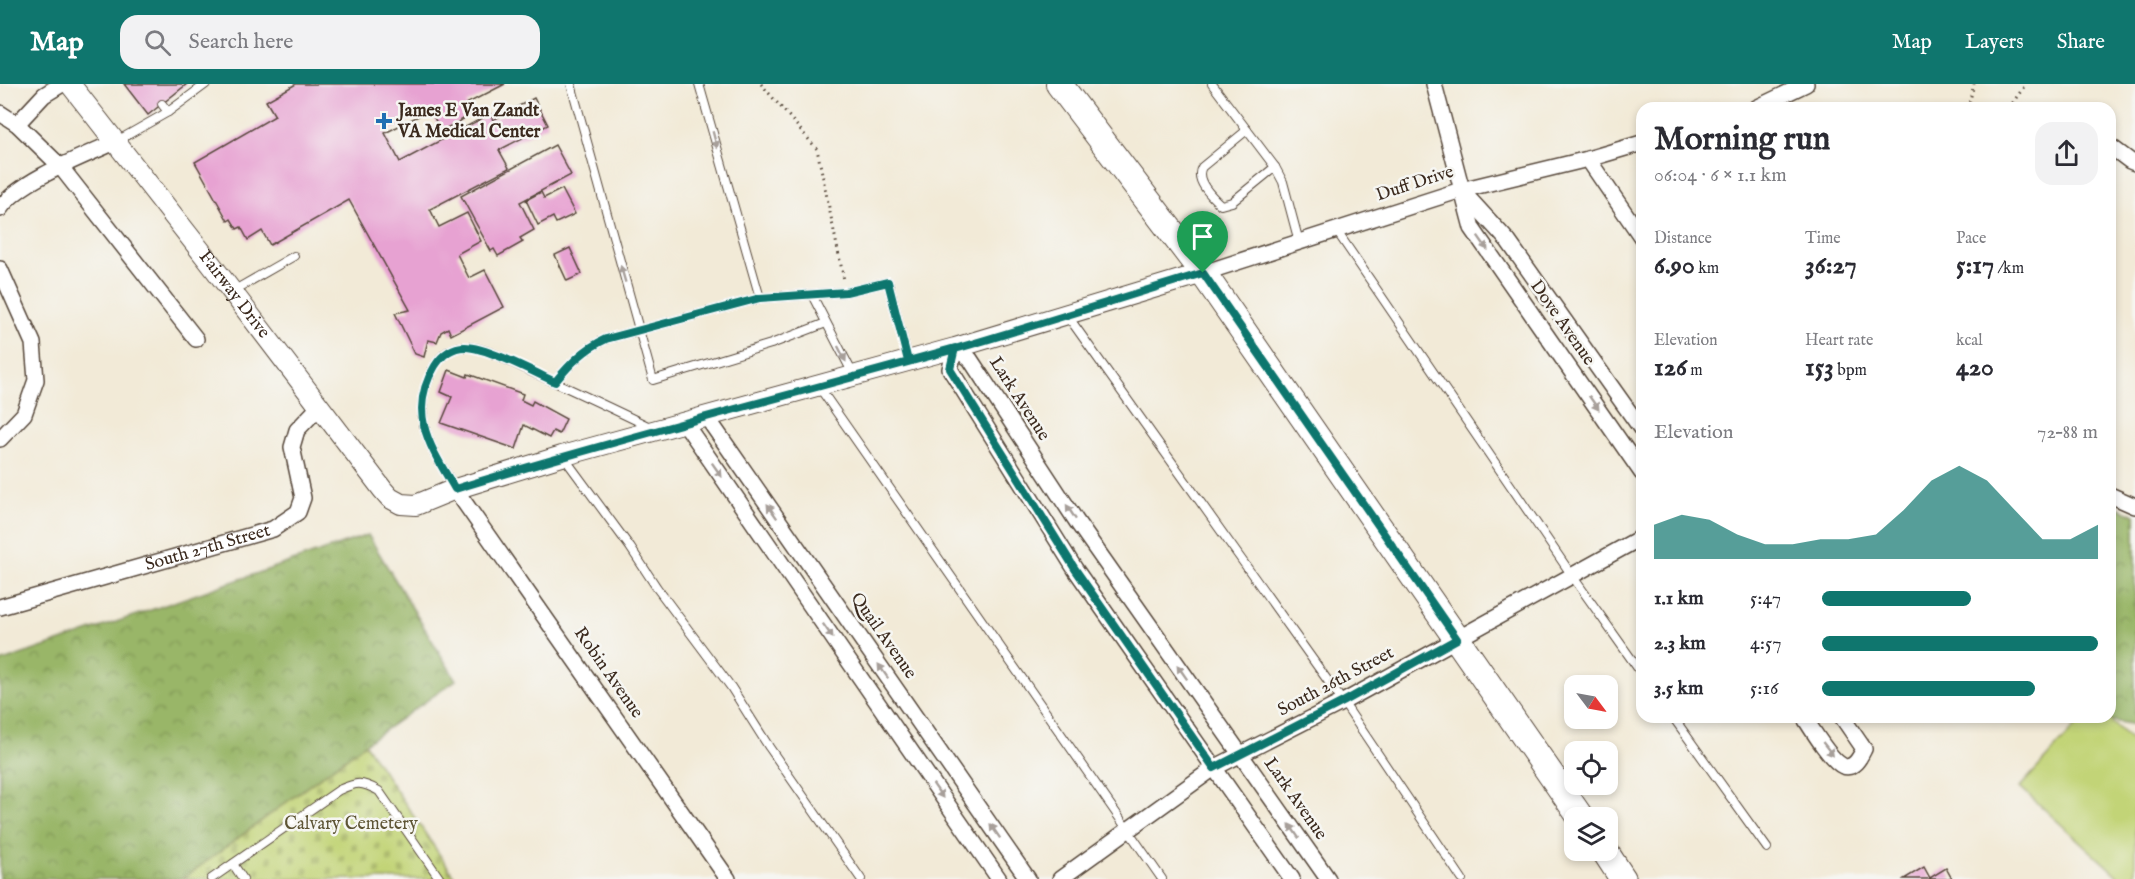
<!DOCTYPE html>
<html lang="en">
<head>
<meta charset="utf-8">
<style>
	:root { --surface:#fff; --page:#f2f2f3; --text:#2b2b33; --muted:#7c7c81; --accent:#0f766e }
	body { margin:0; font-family:"IM FELL English",serif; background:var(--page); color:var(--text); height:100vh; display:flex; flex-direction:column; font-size:22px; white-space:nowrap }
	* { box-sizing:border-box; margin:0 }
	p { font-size:20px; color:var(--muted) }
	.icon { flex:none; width:33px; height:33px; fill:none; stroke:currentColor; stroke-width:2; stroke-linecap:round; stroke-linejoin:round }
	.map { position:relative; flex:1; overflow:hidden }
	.sheet { position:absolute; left:1636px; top:18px; width:480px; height:621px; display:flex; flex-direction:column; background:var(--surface); border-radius:18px; box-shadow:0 3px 9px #0003 }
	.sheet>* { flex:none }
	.needle { width:39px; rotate:122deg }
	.controls { position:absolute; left:1564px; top:591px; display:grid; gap:12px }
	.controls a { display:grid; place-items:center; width:54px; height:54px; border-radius:12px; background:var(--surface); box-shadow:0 3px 9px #0003; font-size:30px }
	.pin { position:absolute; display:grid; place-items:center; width:51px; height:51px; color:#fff; margin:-62px -26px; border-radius:50% 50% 50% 0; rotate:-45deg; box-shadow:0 0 6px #0007 }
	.pin .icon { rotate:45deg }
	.round { display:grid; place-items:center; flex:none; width:63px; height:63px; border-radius:18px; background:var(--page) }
	.headline { display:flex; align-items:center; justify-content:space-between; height:102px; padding:0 18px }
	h1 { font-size:33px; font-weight:700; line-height:45px }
	.metrics { display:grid; grid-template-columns:repeat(3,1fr); gap:9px; height:102px; padding:6px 18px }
	.metrics div { display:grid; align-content:center }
	.metrics b { font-size:26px; font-weight:700 }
	.metrics small { font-size:16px; font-weight:400 }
	.metrics p { font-size:16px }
	.chart { height:168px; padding:12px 18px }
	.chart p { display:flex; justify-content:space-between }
	.chart svg { width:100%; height:108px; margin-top:6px; fill:var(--accent); opacity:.7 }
	ul { padding:0 18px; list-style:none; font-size:20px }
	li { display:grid; grid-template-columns:96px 72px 1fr; align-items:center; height:45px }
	li i { height:15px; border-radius:8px; background:var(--accent) }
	header { display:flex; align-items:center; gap:36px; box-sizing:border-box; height:84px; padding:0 30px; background:var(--accent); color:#fff }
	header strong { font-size:28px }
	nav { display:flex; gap:33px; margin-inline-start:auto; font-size:21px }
	.search { width:420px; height:54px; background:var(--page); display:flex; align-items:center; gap:15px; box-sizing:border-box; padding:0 21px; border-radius:18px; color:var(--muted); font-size:22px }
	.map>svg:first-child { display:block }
	.forest { fill:url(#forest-crowns); stroke:#6a7043; stroke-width:1.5 }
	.cemetery { fill:url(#cemetery-stones); stroke:#7e7f4a; stroke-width:1.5 }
	.green { fill:#c2d477; stroke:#7e7f4a; stroke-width:1.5 }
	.building { fill:#e7a2d2 }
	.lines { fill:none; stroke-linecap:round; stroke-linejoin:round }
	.service-casing { stroke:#56473a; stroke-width:10 }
	.minor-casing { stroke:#56473a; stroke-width:18 }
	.tertiary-casing { stroke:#56473a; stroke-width:22 }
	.primary-casing { stroke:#56473a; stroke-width:28 }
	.path { stroke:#56473a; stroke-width:3; stroke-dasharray:1.5 4.5; stroke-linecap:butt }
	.service { stroke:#fff; stroke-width:8 }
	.minor { stroke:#fff; stroke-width:15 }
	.tertiary { stroke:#fff; stroke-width:20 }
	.primary { stroke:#fff; stroke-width:26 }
	.oneway { fill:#a79f9a }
	.route-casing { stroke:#fff; stroke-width:12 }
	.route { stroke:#0f766e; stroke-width:8 }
	.poi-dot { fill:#1f6fb2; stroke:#f6f6f2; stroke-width:2 }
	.labels { text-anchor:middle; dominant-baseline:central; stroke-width:5; stroke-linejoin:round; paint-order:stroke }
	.poi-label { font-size:18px; font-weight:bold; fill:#3b2a1e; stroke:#f6f6f2; text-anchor:start }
	.street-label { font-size:18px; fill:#3b2a1e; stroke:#f6f6f2 }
	.park-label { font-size:18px; fill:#5d5434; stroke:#f6f6f2 }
</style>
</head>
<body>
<header>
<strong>Map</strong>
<div class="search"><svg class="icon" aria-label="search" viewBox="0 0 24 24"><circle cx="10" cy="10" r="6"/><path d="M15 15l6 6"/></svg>Search here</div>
<nav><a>Map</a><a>Layers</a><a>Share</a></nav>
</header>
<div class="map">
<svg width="2135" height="795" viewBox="0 0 2135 795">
	<defs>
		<pattern id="forest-crowns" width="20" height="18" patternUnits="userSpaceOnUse" patternTransform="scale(1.5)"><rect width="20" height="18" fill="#99b668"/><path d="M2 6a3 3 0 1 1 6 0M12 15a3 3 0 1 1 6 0" fill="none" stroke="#7e9455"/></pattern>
		<pattern id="cemetery-stones" width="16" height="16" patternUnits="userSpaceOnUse" patternTransform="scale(1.5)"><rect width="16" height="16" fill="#c2d477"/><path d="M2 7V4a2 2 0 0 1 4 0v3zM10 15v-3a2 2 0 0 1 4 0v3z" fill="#a8b666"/></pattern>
	</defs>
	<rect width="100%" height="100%" fill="#f6f6f2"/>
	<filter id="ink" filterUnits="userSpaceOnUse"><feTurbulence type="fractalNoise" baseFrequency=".0167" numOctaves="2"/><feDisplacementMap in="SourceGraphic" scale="12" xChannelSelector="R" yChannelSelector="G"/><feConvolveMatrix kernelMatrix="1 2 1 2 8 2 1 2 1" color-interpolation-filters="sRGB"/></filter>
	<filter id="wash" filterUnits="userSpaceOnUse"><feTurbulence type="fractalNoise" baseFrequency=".008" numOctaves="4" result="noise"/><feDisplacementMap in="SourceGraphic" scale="24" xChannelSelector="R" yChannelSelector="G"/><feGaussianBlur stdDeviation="1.35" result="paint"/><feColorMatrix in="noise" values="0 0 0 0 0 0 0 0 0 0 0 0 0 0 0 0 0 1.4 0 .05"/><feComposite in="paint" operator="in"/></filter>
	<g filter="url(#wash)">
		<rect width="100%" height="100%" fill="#f2ead7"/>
		<g class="forest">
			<path d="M2111,420L2135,431V641L2093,633H2110Z"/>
			<path d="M368,451L456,596L365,660L183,795H0V578Z"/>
		</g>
		<path class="cemetery" d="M365,660L456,795H183Z"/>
		<path class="green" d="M2084,633H2106L2135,659V795H2121L2020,703Z"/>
		<g id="blocks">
			<g class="building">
				<path d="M124,0H187L148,31Z"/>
				<path d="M296,0H505L466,20L471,31L441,47L430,26L385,49L400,78L490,30L493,36L534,14L548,41L499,66L509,84L430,125L439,143L467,129L481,157L457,170L469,194L485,186L504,223L451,251L448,244L441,248L437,258L428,256L424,273L415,270L395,229L410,226L349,116L270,161L262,147L248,156L241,143L237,145L231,135L228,137L195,78L275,32L266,17Z"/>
				<path d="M555,61L571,91L520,118L534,146L520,154L523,158L498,172L494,165L491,167L461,112Z"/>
				<path d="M562,105L575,130L556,139L553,133L538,141L526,116L541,108L544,114Z"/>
				<path d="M570,164L582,190L567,197L555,171Z"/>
				<path d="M449,286L467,293L468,290L523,310L521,316L531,321L533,317L566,335L559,350L553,347L549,354L524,341L516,365L441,339L452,313L441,308Z"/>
				<path d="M1924,783L1930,794L1946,784L1952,795H1904Z"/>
			</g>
		</g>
	</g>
	<g filter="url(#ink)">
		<use href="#blocks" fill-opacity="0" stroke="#56473a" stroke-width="1.5"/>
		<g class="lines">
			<defs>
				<g id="service">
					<path d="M571,0L653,296L771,260L826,239"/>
					<path d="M699,0L760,214"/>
					<path d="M1212,0L1275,83L1283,98L1299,158"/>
					<path d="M162,20L168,28"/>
					<path d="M1247,46L1202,83C1194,96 1211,112 1221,121L1232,118L1275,83"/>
					<path d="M117,57L168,28L206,0"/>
					<path d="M1336,146L1573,493L1642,590"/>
					<path d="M233,207L294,172"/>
					<path d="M812,211L854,292"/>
					<path d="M1067,231L1343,618L1462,795"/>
					<path d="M555,298C570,280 584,265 606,255L760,214L846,208L888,198L908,276"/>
					<path d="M819,303L1162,795"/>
					<path d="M563,372L630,463L657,504L731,603L769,663L861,795"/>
					<path d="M455,404C434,370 410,335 429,294C435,279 445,263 464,263C483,262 511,278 528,286C570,305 611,324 652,344"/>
					<path d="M1673,633L1767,764"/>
					<path d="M233,780L243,795"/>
					<path d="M211,795L339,706C357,698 361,697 379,707L440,795"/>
				</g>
				<g id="minor">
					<path d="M1434,0L1472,144L1642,389"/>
					<path d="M1756,24L1806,0"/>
					<path d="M0,29L17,40L60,82L196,255"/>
					<path d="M17,40L44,11L62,0"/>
					<path d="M2110,62L2130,77L2135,79"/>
					<path d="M1588,75L1642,154"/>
					<path d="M1463,108L1508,157L1642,346"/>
					<path d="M0,125C18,97 84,72 115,58"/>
					<path d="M0,185L33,259L36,296L24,330L0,355"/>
					<path d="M1203,189L1461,106L1588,75L1642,59"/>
					<path d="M706,332L1028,795"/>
					<path d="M684,338L999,795"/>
					<path d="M455,405L728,795"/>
					<path d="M2110,411L2135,422"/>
					<path id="s1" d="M0,523L273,445L298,428L303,414L292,363L297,346L319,323"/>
					<path d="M1804,633C1811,644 1831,677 1843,682C1854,686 1860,673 1864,665L1842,633"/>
					<path d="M1060,795L1214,684L1343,618L1642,453"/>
					<path d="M1292,795L1075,485L950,285L955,264L970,275L1077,438L1328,795"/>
				</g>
				<g id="tertiary">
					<path id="s2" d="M70,0L211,180L383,406L390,414L401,420L416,421L455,405L562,372L955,264L1203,189"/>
				</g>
				<g id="primary">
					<path d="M1059,0L1203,189L1581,734"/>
					<path d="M1604,766L1623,795"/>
				</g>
			</defs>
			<use href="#service" class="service-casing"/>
			<use href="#minor" class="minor-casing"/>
			<use href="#tertiary" class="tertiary-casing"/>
			<use href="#primary" class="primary-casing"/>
			<g class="path">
				<path d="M761,0L817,65L844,196"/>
				<path d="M1871,24L1904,22L1917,24"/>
				<path d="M1968,24L1974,0"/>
				<path d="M2009,24L2026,0"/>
			</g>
			<use href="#service" class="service"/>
			<use href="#minor" class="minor"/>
			<use href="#tertiary" class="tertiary"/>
			<use href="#primary" class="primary"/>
		</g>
		<defs><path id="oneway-solid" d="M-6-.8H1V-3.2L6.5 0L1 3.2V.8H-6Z" transform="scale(1.5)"/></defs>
		<g class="oneway">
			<use href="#oneway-solid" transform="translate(715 56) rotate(75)"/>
			<use href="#oneway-solid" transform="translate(1483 159) rotate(55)"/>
			<use href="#oneway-solid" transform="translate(623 190) rotate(-106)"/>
			<use href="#oneway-solid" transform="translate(842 270) rotate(63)"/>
			<use href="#oneway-solid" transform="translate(1594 319) rotate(55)"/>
			<use href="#oneway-solid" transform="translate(717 386) rotate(55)"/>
			<use href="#oneway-solid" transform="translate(772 427) rotate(-125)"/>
			<use href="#oneway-solid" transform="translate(1071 428) rotate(-123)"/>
			<use href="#oneway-solid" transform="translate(828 547) rotate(55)"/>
			<use href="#oneway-solid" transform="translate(883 587) rotate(-125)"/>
			<use href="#oneway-solid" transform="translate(1182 588) rotate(-125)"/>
			<use href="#oneway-solid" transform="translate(1828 665) rotate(52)"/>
			<use href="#oneway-solid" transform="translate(938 707) rotate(55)"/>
			<use href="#oneway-solid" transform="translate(995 747) rotate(-125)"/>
			<use href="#oneway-solid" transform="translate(1294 747) rotate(-125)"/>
		</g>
	</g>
	<g class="lines" filter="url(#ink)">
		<defs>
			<path id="route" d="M1203,189C1120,214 1038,241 955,265C788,312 620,354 455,405C431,364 406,329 435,282C442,271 451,263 465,263C486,263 534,288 555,298C570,280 584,265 606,255L760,214L846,208L888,198L908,277L955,264L950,285L1075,485L1214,684L1343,618L1457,555L1203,189"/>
		</defs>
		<use href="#route" class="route-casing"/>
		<use href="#route" class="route"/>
	</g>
	<path class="poi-dot" d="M381 28h6v6h6v6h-6v6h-6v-6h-6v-6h6z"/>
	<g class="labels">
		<g class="poi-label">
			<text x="398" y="27">James E Van Zandt<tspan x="398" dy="21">VA Medical Center</tspan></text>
		</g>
		<g class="street-label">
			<text transform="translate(1415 100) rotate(-18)">Duff Drive</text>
			<text stroke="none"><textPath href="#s2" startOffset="267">Fairway Drive</textPath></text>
			<text transform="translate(1562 239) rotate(55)">Dove Avenue</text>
			<text transform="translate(1019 315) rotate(57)">Lark Avenue</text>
			<text stroke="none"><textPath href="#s1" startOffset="216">South 27th Street</textPath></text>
			<text transform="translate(883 552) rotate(55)">Quail Avenue</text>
			<text transform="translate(608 589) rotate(55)">Robin Avenue</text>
			<text transform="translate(1336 598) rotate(-28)">South 26th Street</text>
			<text transform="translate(1295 715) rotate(55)">Lark Avenue</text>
		</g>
		<g class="park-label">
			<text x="351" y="740">Calvary Cemetery</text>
		</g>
	</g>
</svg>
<div class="controls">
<a><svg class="needle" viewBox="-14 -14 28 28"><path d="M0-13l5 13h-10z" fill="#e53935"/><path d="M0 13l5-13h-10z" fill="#7c7c81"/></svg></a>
<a><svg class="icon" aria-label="locate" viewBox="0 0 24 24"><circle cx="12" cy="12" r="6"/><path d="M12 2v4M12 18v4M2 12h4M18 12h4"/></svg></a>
<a><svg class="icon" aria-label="layers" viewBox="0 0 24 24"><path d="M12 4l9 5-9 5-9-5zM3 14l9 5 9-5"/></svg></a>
</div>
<div class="pin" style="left:1203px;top:189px;background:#1e9e55"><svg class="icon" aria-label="arrive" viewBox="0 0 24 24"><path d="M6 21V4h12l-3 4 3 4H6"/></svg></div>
<section class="sheet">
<div class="headline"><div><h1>Morning run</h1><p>06:04 · 6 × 1.1 km</p></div><a class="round"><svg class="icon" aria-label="share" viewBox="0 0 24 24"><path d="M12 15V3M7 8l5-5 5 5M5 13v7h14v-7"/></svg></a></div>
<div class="metrics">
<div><p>Distance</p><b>6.90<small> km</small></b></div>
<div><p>Time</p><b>36:27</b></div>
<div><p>Pace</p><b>5:17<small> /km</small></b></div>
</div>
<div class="metrics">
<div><p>Elevation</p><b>126<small> m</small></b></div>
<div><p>Heart rate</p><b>153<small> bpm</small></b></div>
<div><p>kcal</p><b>420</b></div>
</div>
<div class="chart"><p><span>Elevation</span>72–88 m</p>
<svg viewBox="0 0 160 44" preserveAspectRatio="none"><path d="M0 44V30L10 26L20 28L30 34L40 38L50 38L60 36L70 36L80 34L90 24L100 12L110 6L120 12L130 24L140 36L150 36L160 30V44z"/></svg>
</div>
<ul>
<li><b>1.1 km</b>5:47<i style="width:54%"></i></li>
<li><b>2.3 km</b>4:57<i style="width:100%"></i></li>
<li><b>3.5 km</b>5:16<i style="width:77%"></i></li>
</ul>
</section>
</div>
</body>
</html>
